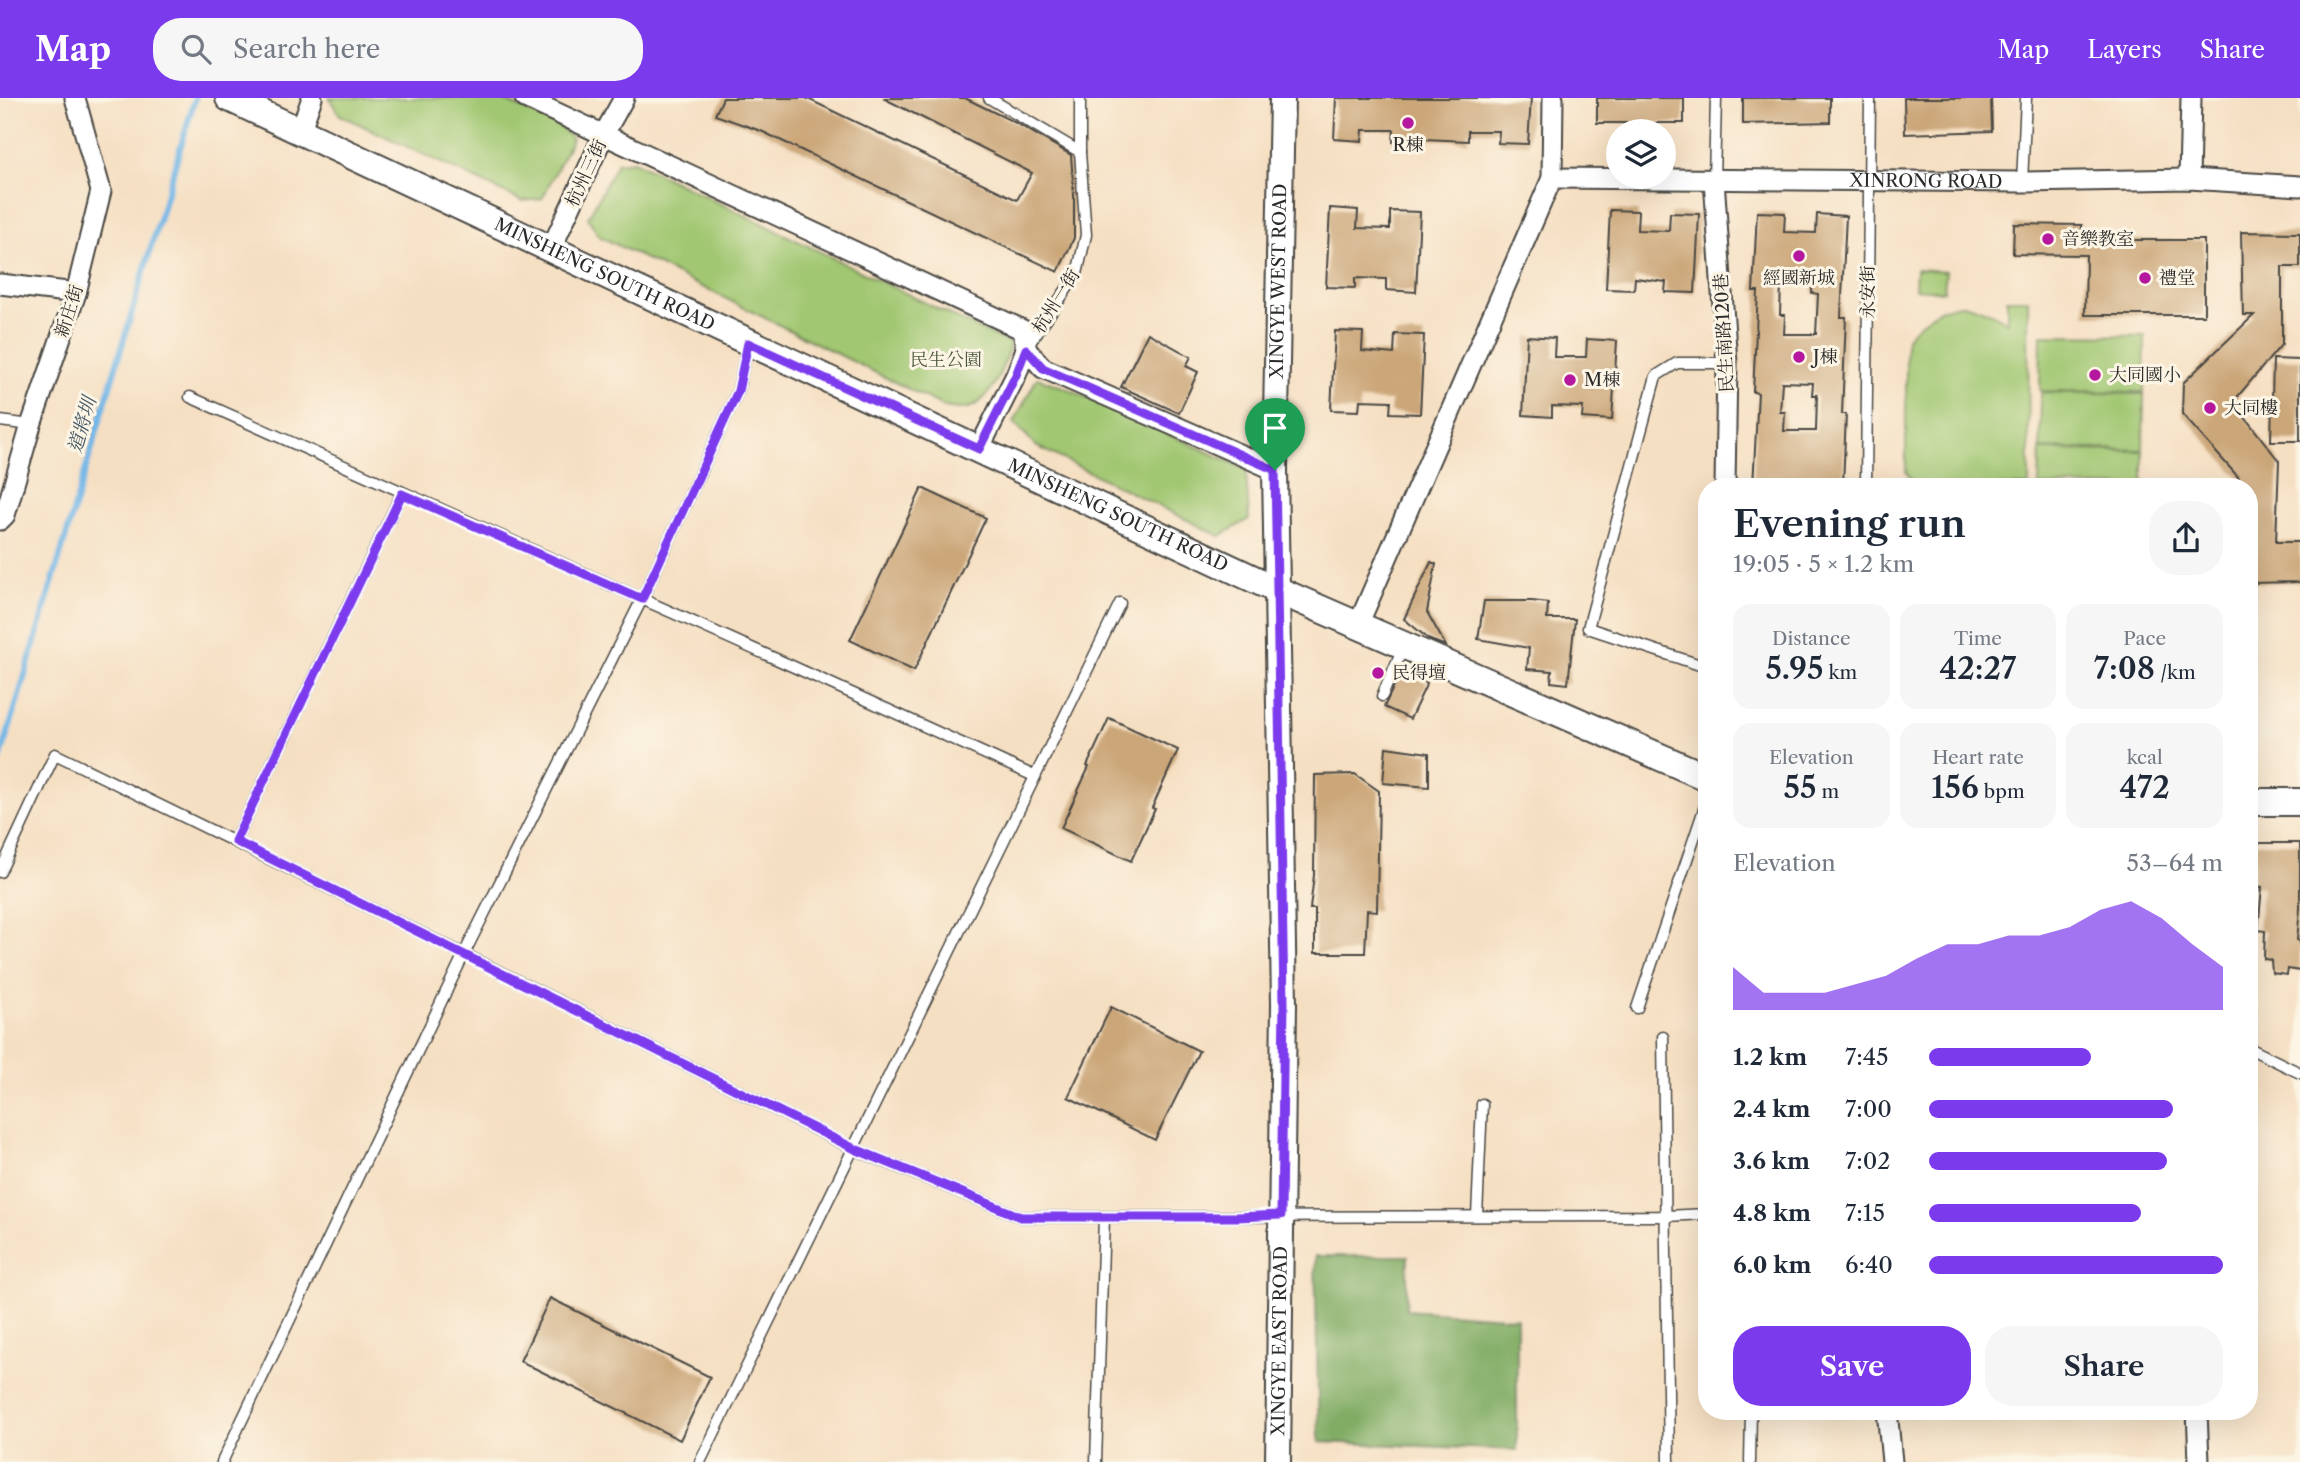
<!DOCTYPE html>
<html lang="en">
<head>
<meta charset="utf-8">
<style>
	:root { --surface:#fff; --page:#f6f6f7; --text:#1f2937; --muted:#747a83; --accent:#7c3aed }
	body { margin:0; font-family:"Libre Caslon Text","Noto Serif TC",serif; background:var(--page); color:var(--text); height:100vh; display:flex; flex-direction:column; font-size:26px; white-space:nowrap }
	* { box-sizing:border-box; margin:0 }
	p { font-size:23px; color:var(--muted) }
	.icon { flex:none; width:38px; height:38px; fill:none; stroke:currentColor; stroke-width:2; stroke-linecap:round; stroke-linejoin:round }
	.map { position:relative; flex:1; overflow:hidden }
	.sheet { position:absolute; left:1698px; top:380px; width:560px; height:942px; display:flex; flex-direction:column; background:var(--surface); border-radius:28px; box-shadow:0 7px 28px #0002 }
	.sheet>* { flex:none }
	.tools { position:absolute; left:1606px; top:21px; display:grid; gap:14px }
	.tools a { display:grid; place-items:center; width:70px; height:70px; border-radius:50%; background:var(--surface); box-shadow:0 7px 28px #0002; font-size:35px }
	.pin { position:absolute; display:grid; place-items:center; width:60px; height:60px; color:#fff; margin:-72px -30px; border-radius:50% 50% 50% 0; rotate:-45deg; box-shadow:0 0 7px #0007 }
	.pin .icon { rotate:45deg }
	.round { display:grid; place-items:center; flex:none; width:74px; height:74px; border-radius:28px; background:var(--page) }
	.summary { display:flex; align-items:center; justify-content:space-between; height:119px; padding:0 35px }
	h1 { font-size:38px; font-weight:600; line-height:52px }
	.figures { display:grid; grid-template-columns:repeat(3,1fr); gap:10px; height:119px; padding:7px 35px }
	.figures div { display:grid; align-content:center; border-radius:18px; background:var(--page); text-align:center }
	.figures b { font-size:30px; font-weight:600 }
	.figures small { font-size:19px; font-weight:400 }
	.figures p { font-size:19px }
	.chart { height:196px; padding:14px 35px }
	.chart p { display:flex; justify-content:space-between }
	.chart svg { width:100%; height:126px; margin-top:7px; fill:var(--accent); opacity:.7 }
	.action { display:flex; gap:14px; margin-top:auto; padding:14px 35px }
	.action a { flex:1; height:80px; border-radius:28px; background:var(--accent); color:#fff; font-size:28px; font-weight:600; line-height:80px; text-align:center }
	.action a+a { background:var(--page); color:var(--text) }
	ul { padding:0 35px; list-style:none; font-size:23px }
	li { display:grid; grid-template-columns:112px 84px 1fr; align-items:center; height:52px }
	li i { height:18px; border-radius:9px; background:var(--accent) }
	header { display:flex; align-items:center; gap:42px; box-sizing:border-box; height:98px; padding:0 35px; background:var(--accent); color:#fff }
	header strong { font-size:33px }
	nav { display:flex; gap:38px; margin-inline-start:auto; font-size:24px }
	.search { width:490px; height:63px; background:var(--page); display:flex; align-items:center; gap:18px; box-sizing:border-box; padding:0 24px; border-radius:28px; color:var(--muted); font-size:26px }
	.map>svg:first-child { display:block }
	.green { fill:#a1c772; stroke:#66794e; stroke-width:2 }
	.forest { fill:#80ac64; stroke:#566c48; stroke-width:2 }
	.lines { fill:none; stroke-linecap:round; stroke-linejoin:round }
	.stream { stroke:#71b6e7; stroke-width:6 }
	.building { fill:#cba678; fill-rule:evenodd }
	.service-casing { stroke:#494642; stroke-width:13 }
	.minor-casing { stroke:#494642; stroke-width:23 }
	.tertiary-casing { stroke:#494642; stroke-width:28 }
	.secondary-casing { stroke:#494642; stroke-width:30 }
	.service { stroke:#fff; stroke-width:10 }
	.minor { stroke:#fff; stroke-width:19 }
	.tertiary { stroke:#fff; stroke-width:24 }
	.secondary { stroke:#fff; stroke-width:26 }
	.route-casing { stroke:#fff; stroke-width:14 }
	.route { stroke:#7c3aed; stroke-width:9 }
	.poi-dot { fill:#b5179e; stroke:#fcf5e5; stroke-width:2.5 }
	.labels { text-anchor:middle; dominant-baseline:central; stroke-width:6; stroke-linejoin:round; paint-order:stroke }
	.poi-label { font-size:18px; fill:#2b2b2b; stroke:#fcf5e5; text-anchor:start }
	.street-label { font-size:18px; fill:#2b2b2b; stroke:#fcf5e5 }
	.park-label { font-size:18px; fill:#4e5a40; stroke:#fcf5e5 }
	.water-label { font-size:19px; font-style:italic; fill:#405563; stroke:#fcf5e5 }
</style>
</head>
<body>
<header>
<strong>Map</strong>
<div class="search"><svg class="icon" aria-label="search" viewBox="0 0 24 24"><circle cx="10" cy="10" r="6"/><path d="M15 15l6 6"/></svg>Search here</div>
<nav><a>Map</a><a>Layers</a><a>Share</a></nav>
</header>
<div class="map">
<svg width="2300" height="1364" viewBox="0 0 2300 1364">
	<rect width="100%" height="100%" fill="#fcf5e5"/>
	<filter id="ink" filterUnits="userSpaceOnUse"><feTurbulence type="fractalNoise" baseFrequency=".0143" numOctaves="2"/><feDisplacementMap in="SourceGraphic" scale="14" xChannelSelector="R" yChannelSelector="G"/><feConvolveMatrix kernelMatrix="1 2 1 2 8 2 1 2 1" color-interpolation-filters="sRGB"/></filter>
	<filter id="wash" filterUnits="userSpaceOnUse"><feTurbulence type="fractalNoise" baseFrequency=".00686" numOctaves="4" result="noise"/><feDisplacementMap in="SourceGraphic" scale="28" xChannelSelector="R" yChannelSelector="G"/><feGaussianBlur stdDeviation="1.57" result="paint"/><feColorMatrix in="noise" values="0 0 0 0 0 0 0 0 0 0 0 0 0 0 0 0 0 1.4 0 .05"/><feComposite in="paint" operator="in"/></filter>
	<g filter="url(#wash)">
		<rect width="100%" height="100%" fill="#f5dfc2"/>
		<g class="green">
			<path d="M329,0H499L560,28L572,41L542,101L522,103L340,17Z"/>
			<path d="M633,63L1010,246C1004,269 990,309 962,311C957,311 951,310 945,309L599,138L588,120L617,65Z"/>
			<path d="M1916,171L1946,173L1944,193L1915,191Z"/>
			<path d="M2007,201H2028L2029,388H1917L1906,375V240C1939,202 1965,197 2007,224Z"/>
			<path d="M2041,237L2145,238L2144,294L2040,293Z"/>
			<path d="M1037,280L1066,290L1246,371L1249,421L1220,438L1036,348L1014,324Z"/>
			<path d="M2041,294L2144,296L2143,352L2040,350Z"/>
			<path d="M2040,352L2143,353V388H2039Z"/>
		</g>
		<path class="forest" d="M1315,1158H1408L1406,1212L1517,1220V1352L1319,1344Z"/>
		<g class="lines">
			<path class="stream" d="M0,662L195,0"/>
		</g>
		<g id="blocks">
			<g class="building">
				<path d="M723,0H806L1017,102L1032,75L883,0H965L1016,25L1071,57L1074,98V140L1058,174L761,33L715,17Z"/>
				<path d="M1336,0H1531L1528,46L1498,45L1499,33H1468V43L1424,41L1423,45L1393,44L1394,32H1363L1362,43L1334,41Z"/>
				<rect x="1597" y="0" width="87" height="25"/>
				<path d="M1743,0H1830V24L1743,26Z"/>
				<path d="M1904,0H1991L1992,33L1905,36Z"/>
				<path d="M1330,110L1358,112L1357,130L1390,131V113L1420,114L1416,194L1386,192V181L1355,180V190L1326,189Z"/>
				<path d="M1610,112L1638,113L1637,132L1669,133L1670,115L1699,116L1695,195L1665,194L1666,184L1635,180L1634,192L1606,191Z"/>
				<path d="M1757,114L1785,115L1784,134L1816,135L1817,116L1846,118L1841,219H1846L1842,316H1846L1843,388H1812V383H1782L1781,388H1753L1758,295L1753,294L1758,193H1753ZM1781,184H1812V195L1818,196L1816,236H1784L1785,217H1780ZM1782,284L1813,285L1812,297H1817L1816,333H1784L1785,314H1780Z"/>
				<path d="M2014,126L2082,127V142H2204V217H2085L2086,157L2013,156Z"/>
				<path d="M2241,134L2300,135V169H2282V246L2233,304L2279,363L2276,444H2300V484L2249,485V388H2239V380L2182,316L2183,285L2254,217H2243Z"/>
				<path d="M1335,233L1363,234L1362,253L1394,256L1395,236L1424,237L1420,316L1390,315L1391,303L1360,302L1359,313L1331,312Z"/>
				<path d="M1148,235L1191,259L1186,268L1198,274L1179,315L1121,289Z"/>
				<path d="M1527,238L1555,240L1554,259H1586L1587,241L1617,243L1612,322L1582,320L1583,309L1552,308V319L1523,317Z"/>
				<path d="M2273,261L2300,262V343H2271Z"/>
				<path d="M922,390L986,420L914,573L850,542Z"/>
				<path d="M1431,464L1436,466L1427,514L1446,548L1430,542L1404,521Z"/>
				<path d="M1484,503H1532L1548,505L1547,521H1575L1568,586L1551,584L1552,573L1527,571L1529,550L1478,541Z"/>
				<path d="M1401,573L1427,585L1410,621L1384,609Z"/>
				<path d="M1109,620L1178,652L1152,710L1155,711L1131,763L1061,730L1089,669L1087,668Z"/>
				<path d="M1386,649L1429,655V689L1383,685Z"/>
				<path d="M1355,676L1379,693L1377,813L1367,812L1365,855H1315V811H1310L1314,777L1315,677Z"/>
				<path d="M2255,745H2300V810L2297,842L2300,843V873L2288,871L2287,877L2272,875L2271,862L2264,861L2265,833L2258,832L2262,789L2252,788Z"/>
				<path d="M1111,909L1199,953L1155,1042L1068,999Z"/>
				<path d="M550,1200L710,1279L680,1342L520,1263Z"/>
			</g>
		</g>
	</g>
	<g filter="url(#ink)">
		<use href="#blocks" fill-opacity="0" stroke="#494642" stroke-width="2"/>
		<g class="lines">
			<defs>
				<g id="service">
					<path d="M989,0L1080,54"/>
					<path d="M1714,82L1716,0"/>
					<path d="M2022,84L2026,0"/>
					<path d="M1027,249L1077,176L1086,137L1080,54V0"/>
					<path d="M190,299L794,569L1034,678"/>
					<path d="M0,323L31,327"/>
					<path d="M1866,388L1870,0"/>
					<path d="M1706,569L1588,530L1656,278L1677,265H1727"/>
					<path d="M1382,598L1403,550"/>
					<path d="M235,743L402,395"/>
					<path d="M0,774L55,656L464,856L854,1051L1021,1119L1666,1118L1706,1116"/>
					<path d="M1637,910L1706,705"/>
					<path d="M1663,939L1669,1364"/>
					<path d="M2249,950L2300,975"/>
					<path d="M1477,1118L1482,1006"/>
					<path d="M222,1364L464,856L642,501L738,293L748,245"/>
					<path d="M700,1364L1120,505"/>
					<path d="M1096,1364L1104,1119"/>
					<path d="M1750,1364L1751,1312"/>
				</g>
				<g id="minor">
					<path d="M525,0L1023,232L1026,251L1016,277L979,351"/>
					<path d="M300,34L312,0"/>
					<path id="s1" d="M1552,80L2022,84L2189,81L2300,88"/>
					<path d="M2189,81L2191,0"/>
					<path d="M1714,82L1727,265L1725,388"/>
					<path d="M551,151L604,36L624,0"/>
					<path d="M0,186L76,195"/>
					<path d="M1026,251L1043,270L1275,372"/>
					<path d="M0,422L5,417L31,327L76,195L101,93L75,0"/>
					<path d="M1358,527L1552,80L1553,0"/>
					<path d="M1887,1312L1892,1364"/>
					<path d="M2197,1312L2199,1364"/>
				</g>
				<g id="tertiary">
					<path id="s2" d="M1278,1364L1284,906L1275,372L1282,0"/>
				</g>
				<g id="secondary">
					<path id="s3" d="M229,0L1277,492L1706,679"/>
					<path d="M2249,704H2300"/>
				</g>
			</defs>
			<use href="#service" class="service-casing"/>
			<use href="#minor" class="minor-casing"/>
			<use href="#tertiary" class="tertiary-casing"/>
			<use href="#secondary" class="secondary-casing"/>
			<use href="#service" class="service"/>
			<use href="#minor" class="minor"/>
			<use href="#tertiary" class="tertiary"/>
			<use href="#secondary" class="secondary"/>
		</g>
	</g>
	<g class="lines" filter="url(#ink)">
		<defs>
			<path id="route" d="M748,245L979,351L1016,277L1026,251L1043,270L1275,372L1284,905L1281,1117L1237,1119H1021L855,1051L235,743L402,396L642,501L738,293Z"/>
		</defs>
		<use href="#route" class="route-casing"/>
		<use href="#route" class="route"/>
	</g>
	<g class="poi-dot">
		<circle cx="1408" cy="25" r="7"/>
		<circle cx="2048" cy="141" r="7"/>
		<circle cx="1799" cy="158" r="7"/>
		<circle cx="2145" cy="180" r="7"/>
		<circle cx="1799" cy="259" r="7"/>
		<circle cx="2095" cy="277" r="7"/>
		<circle cx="1570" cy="282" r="7"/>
		<circle cx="2210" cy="310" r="7"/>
		<circle cx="1378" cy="575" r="7"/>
	</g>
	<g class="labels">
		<g class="poi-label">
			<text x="1408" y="47" text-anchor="middle">R棟</text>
			<text x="2062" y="141">音樂教室</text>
			<text x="1799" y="180" text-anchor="middle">經國新城</text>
			<text x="2159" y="180">禮堂</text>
			<text x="1813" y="259">J棟</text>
			<text x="2109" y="277">大同國小</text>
			<text x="1584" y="282">M棟</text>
			<text x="2224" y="310">大同樓</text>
			<text x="1392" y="575">民得壇</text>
		</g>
		<g class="street-label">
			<text transform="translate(586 75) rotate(-65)">杭州三街</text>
			<text stroke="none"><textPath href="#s1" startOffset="374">XINRONG ROAD</textPath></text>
			<text stroke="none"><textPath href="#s3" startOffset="415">MINSHENG SOUTH ROAD</textPath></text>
			<text stroke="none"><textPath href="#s2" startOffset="1181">XINGYE WEST ROAD</textPath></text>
			<text transform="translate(1868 194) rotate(-90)">永安街</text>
			<text transform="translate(1056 203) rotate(-58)">杭州一街</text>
			<text transform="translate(69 213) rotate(-72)">新庄街</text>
			<text transform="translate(1724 235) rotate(-93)">民生南路120巷</text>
			<text stroke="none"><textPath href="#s3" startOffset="982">MINSHENG SOUTH ROAD</textPath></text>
			<text stroke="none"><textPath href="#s2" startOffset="121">XINGYE EAST ROAD</textPath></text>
		</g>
		<g class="park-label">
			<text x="946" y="262">民生公園</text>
		</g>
		<g class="water-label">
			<text transform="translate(82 327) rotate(-74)">道將圳</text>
		</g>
	</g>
</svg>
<div class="tools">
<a><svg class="icon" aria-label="layers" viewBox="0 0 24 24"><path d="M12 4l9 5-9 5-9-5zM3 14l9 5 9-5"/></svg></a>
</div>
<div class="pin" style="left:1275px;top:372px;background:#1e9e55"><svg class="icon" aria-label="arrive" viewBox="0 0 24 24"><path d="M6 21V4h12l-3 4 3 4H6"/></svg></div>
<section class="sheet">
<div class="summary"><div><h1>Evening run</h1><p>19:05 · 5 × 1.2 km</p></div><a class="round"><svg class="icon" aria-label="share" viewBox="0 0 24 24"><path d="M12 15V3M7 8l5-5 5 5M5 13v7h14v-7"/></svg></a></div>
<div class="figures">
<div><p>Distance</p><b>5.95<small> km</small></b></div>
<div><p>Time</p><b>42:27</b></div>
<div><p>Pace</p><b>7:08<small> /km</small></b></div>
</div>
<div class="figures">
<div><p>Elevation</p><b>55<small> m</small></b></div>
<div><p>Heart rate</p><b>156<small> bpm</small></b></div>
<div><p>kcal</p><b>472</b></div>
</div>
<div class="chart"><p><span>Elevation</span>53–64 m</p>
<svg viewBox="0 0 160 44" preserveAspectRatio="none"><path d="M0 44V29L10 38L20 38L30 38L40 35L50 32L60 26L70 21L80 21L90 18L100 18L110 15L120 9L130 6L140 12L150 21L160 29V44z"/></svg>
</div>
<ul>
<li><b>1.2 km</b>7:45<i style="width:55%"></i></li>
<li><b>2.4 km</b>7:00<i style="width:83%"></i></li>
<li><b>3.6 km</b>7:02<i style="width:81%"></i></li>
<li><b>4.8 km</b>7:15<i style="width:72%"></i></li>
<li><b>6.0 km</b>6:40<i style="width:100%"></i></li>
</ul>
<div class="action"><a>Save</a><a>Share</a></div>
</section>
</div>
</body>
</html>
